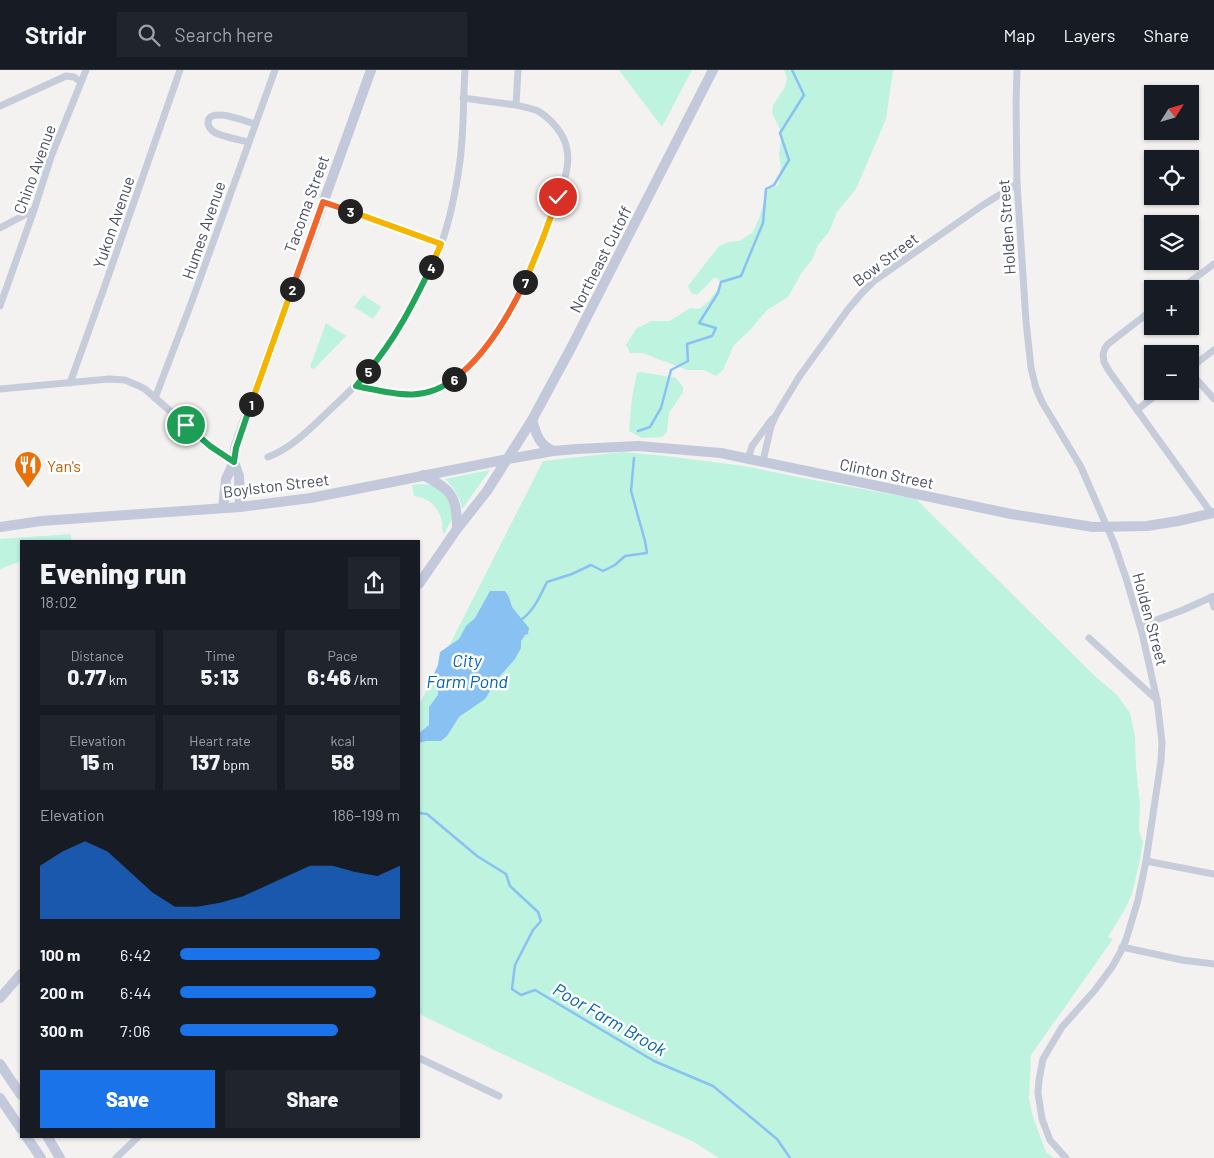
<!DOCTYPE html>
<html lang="en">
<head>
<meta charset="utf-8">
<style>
	:root { --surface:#171b24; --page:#20242c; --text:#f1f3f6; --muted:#9ea1a6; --line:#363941; --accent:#1a73e8 }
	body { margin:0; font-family:Barlow,sans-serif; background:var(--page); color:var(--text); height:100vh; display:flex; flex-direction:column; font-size:19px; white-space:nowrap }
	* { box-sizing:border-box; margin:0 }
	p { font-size:16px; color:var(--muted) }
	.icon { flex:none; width:28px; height:28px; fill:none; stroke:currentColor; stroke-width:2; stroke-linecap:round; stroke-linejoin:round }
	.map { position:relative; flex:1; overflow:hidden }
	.sheet { position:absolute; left:20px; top:470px; width:400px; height:598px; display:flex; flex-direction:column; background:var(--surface); border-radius:0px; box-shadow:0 1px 4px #0004 }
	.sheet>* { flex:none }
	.needle { width:32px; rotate:53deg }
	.tools { position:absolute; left:1144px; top:15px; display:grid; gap:10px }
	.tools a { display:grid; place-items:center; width:55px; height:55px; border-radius:0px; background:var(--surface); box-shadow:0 1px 4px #0004; font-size:25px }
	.pin { position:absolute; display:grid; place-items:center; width:42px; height:42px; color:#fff; margin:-21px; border:2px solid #fff; border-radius:50%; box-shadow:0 1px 5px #0007 }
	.km { position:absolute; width:25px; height:25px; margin:-12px; border-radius:50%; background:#222; color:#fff; font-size:14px; line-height:25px; text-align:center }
	.round { display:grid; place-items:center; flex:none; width:52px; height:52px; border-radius:0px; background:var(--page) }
	.overview { display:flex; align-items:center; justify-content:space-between; height:85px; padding:0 20px }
	h1 { font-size:28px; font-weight:800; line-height:38px }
	.stats { display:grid; grid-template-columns:repeat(3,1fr); gap:8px; height:85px; padding:5px 20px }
	.stats div { display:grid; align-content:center; border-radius:0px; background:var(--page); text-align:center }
	.stats b { font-size:21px; font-weight:800 }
	.stats small { font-size:14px; font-weight:400 }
	.stats p { font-size:14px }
	.chart { height:140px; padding:10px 20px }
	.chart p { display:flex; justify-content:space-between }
	.chart svg { width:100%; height:90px; margin-top:5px; fill:var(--accent); opacity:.7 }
	.button { display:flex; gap:10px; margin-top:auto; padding:10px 20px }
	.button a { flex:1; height:58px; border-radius:0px; background:var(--accent); color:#fff; font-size:20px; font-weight:800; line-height:58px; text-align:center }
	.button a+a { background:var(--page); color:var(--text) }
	ul { padding:0 20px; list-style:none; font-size:16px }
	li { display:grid; grid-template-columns:80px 60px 1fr; align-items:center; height:38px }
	li i { height:12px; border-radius:6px; background:var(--accent) }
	header { display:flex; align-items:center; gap:30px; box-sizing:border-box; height:70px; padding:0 25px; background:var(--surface); border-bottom:1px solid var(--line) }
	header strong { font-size:24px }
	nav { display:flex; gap:28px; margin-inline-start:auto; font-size:18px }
	.search { width:350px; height:45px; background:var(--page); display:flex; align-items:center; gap:12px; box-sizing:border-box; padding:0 18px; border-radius:0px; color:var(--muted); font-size:19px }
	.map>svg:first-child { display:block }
	.green { fill:#bef3e0 }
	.water { fill:#89c1f3 }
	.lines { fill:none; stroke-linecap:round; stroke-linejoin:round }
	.stream { stroke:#89c1f3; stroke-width:2.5 }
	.street { stroke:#c7ccda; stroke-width:7 }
	.secondary { stroke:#c3c8db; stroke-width:10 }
	.split-1-casing { stroke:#fff; stroke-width:10 }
	.split-2-casing { stroke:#fff; stroke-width:10 }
	.split-3-casing { stroke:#fff; stroke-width:10 }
	.split-4-casing { stroke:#fff; stroke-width:10 }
	.split-5-casing { stroke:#fff; stroke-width:10 }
	.split-6-casing { stroke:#fff; stroke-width:10 }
	.split-7-casing { stroke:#fff; stroke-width:10 }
	.split-8-casing { stroke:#fff; stroke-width:10 }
	.split-1 { stroke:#22a559; stroke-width:6 }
	.split-2 { stroke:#f5b400; stroke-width:6 }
	.split-3 { stroke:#f0652b; stroke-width:6 }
	.split-4 { stroke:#f5b400; stroke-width:6 }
	.split-5 { stroke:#22a559; stroke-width:6 }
	.split-6 { stroke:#22a559; stroke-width:6 }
	.split-7 { stroke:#f0652b; stroke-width:6 }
	.split-8 { stroke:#f5b400; stroke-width:6 }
	.labels { text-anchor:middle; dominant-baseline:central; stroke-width:5; stroke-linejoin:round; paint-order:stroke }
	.street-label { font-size:16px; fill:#484e61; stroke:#fff }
	.food-label { font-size:16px; fill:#c56008; stroke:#fff; text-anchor:start }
	.water-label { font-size:18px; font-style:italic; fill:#0263b9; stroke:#fff }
</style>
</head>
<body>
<header>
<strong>Stridr</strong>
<div class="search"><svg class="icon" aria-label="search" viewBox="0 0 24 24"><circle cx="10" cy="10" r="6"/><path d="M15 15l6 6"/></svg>Search here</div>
<nav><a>Map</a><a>Layers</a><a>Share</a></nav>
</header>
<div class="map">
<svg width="1214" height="1088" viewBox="0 0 1214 1088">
	<rect width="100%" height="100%" fill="#f4f2f1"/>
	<g class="green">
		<path d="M619,0H692L662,57Z"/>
		<path d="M784,0H893L886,49L856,119L837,142L829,162L818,175L812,190L802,202L788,227L767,240L751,259L734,275L723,300L716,306L704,300H687L643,283H630L626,275L636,259L651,251H670L690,238L699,239L709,231L721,214L718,208H714L697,225L691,223L688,216L719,176L729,172L740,171L752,163L759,149L767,121L771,117L778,116L781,97L779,85L782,64L772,43L773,35L785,17L787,8Z"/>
		<path d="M363,225L381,237L373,249L354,237Z"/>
		<path d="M326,253L346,266L314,299L310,297Z"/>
		<path d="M641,302L676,308L683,317V322L669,343L667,362L662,367L642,368L629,361L632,327L637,303Z"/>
		<path d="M623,382L666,386L744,396L798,407L916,429L1096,607L1117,625L1130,643L1135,667L1136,697L1140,734L1139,761L1143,772L1140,790L1132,824L1125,839L1108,867L1113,869L1031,985L1029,1029L1033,1047L1046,1082L1054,1088H719L694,1072L591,1026L419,944V635L543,391Z"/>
		<path d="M490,400L462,439C460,426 454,418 445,409Z"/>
		<path d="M420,414L431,415L440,419L450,431L452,449L444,464C441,459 443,454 441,448C437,436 427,427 414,426L412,415Z"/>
		<path d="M71,464V471H21V491L0,499V469Z"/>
	</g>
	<path class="water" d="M490,521H505L509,527L512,537L529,558L528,564L525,565L521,571V578L515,589L499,607L485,629L459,647L447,666L441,671H426L419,673V663L429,655V637L438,625V613L433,606L438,595L440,582L459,569L466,556L475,548Z"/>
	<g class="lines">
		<g class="stream">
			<path d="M638,361L650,357L661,338L671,300L688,291L687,274L712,266L716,258L699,253L718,223L721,212L741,206L763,153L766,119L774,115L789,90L780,63L804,25L792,0"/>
			<path d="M519,551C533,543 540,526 547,512L572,504L591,495L603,501L615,495L625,486L647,483L645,471L631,421L634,388"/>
			<path d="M419,743L427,744L477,786L506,804L510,816L538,842L541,851L533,860L515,895L512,919L521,925L535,920L654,991L713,1016L777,1069L790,1088"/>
		</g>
		<g class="street">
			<path d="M1017,0L1016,32L1017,114L1026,251L1031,298L1036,318L1042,332L1081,397L1114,473L1126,508L1142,563L1157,630L1162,672L1161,691L1146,791L1138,830L1126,870L1120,883L1112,897L1095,920L1062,957L1043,989L1039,1010L1038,1023L1042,1049L1050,1070L1066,1088"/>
			<path d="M463,28L516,35"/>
			<path d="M0,36L66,6L74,7L81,12"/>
			<path d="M248,72C240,70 220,66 214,62C211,60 208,56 208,52C209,36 247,52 255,54"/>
			<path d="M323,132L441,174"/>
			<path d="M0,158L34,140"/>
			<path d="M1180,219L1214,194"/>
			<path d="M0,236L34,140L51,87L86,0"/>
			<path d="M1152,240L1108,274L1105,278L1103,284L1104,292L1109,301L1212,444"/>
			<path d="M1190,298L1214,280"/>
			<path d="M1190,302L1214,329"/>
			<path d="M70,313L103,221L180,0"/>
			<path d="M356,315C385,322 416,332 444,316C465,305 481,284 494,265C502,252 511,239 518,226C533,198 543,168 554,138C560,120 571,100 567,80C565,64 551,49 538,41C531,38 523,37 516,35L518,0"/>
			<path d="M0,319L109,309L125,310L139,316L145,319L210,376L234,392"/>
			<path d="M155,328L192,231L275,0"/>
			<path d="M1137,340L1161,321"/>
			<path d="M268,387C294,377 314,355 334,336C348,323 362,310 374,295C390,275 402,254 414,231C422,216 430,202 436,187C448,160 456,120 460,91C464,61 463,30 465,0"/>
			<path d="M748,389L752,376L772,349"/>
			<path d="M763,391L771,356L776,345L799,307L849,238L861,224L874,211L983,135L1017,114"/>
			<path d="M1211,527L1214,537"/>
			<path d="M1140,556L1183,540L1214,526"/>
			<path d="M1089,568L1157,630"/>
			<path d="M1146,791L1214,804"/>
			<path d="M1122,877L1182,890L1214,894"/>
			<path d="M419,988L499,1026"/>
			<path d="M116,1088L139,1066"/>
		</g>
		<g class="secondary">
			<path d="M532,350C537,366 538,373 553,381"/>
			<path d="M234,392L239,406L240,437"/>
			<path d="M423,405C452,420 457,426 457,459"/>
			<path d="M223,438L226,409L234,392L235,378L371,0"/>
			<path d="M0,457L41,451L240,437L311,428L508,389L553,381L577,379L638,376L721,383L1011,444L1093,457L1147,456L1178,451L1214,443"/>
			<path d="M419,514L457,459L487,421L532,350L571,278L713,0"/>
			<path d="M0,928L21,904"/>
			<path d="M0,994L21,1025"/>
			<path d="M0,1028L21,1059"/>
			<path d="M26,1066L41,1088"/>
			<path d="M47,1066L60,1088"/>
		</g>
	</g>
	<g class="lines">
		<defs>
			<path id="split-1" d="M186,355L210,376L234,392L236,378L251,334"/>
			<path id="split-2" d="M251,334L292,219"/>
			<path id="split-3" d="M292,219L323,132L350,141"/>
			<path id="split-4" d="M350,141L441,174L431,197"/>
			<path id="split-5" d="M368,301C395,270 413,234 431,197"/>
			<path id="split-6" d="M368,301L356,316C392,323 422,334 454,309"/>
			<path id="split-7" d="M454,309C484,287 509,245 525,212"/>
			<path id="split-8" d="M525,212L543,168L558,127"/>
		</defs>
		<use href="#split-1" class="split-1-casing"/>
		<use href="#split-2" class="split-2-casing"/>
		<use href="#split-3" class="split-3-casing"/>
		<use href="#split-4" class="split-4-casing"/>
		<use href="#split-5" class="split-5-casing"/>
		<use href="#split-6" class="split-6-casing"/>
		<use href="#split-7" class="split-7-casing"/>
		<use href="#split-8" class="split-8-casing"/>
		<use href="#split-1" class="split-1"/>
		<use href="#split-2" class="split-2"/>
		<use href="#split-3" class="split-3"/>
		<use href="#split-4" class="split-4"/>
		<use href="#split-5" class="split-5"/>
		<use href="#split-6" class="split-6"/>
		<use href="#split-7" class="split-7"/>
		<use href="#split-8" class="split-8"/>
	</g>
	<defs>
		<symbol id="restaurant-pin" viewBox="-11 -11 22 30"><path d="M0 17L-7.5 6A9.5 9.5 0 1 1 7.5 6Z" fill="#e8710a" stroke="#fff"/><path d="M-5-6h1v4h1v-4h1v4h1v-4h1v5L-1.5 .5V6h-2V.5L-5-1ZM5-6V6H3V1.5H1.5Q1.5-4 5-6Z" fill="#fff"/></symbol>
	</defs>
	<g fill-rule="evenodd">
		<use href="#restaurant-pin" x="12" y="379" width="32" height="43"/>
	</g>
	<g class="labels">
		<g class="street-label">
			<text transform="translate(34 99) rotate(-70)">Chino Avenue</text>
			<text transform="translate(306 134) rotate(-70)">Tacoma Street</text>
			<text transform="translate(113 152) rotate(-71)">Yukon Avenue</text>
			<text transform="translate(1006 157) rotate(-94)">Holden Street</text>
			<text transform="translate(203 160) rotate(-71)">Humes Avenue</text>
			<text transform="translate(600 189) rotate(-63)">Northeast Cutoff</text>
			<text transform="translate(885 189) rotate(-37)">Bow Street</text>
			<text transform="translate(887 403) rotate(12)">Clinton Street</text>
			<text transform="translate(276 415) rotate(-7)">Boylston Street</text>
			<text transform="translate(1151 549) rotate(75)">Holden Street</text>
		</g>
		<g class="food-label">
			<text x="47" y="395">Yan's</text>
		</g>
		<g class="water-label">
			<text x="467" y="590">City<tspan x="467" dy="21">Farm Pond</tspan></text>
			<text transform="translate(610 949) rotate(30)">Poor Farm Brook</text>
		</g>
	</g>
</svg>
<div class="tools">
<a><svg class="needle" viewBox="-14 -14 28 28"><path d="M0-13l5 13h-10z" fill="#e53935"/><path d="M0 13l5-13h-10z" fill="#9ea1a6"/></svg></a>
<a><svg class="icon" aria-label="locate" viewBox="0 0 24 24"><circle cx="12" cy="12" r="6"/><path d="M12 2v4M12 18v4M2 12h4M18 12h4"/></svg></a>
<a><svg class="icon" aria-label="layers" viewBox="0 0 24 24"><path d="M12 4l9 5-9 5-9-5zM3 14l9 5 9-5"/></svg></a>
<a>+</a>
<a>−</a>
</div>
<div class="pin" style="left:186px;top:355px;background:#1e9e55"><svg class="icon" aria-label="arrive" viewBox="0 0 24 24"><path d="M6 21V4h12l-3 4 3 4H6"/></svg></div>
<div class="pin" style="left:558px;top:127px;background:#d93025"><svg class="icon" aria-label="check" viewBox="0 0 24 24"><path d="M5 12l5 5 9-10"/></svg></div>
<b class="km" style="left:251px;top:334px">1</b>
<b class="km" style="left:292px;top:219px">2</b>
<b class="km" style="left:350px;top:141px">3</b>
<b class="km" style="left:431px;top:197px">4</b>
<b class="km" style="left:368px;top:301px">5</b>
<b class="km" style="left:454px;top:309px">6</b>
<b class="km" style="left:525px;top:212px">7</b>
<section class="sheet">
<div class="overview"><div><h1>Evening run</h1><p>18:02</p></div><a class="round"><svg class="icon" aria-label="share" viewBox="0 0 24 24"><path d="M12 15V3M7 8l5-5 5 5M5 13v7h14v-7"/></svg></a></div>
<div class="stats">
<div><p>Distance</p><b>0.77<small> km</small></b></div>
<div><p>Time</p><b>5:13</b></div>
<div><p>Pace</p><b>6:46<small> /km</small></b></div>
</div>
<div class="stats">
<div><p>Elevation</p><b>15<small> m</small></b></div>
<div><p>Heart rate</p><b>137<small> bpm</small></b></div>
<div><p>kcal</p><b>58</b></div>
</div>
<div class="chart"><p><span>Elevation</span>186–199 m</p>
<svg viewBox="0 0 160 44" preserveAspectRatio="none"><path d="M0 44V18L10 11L20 6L30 11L40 21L50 31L60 38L70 38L80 36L90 33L100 28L110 23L120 18L130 18L140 21L150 23L160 18V44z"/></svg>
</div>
<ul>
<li><b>100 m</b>6:42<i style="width:91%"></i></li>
<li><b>200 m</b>6:44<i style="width:89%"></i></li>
<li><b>300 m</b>7:06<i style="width:72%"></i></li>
</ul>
<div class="button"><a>Save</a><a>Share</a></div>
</section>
</div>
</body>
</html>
